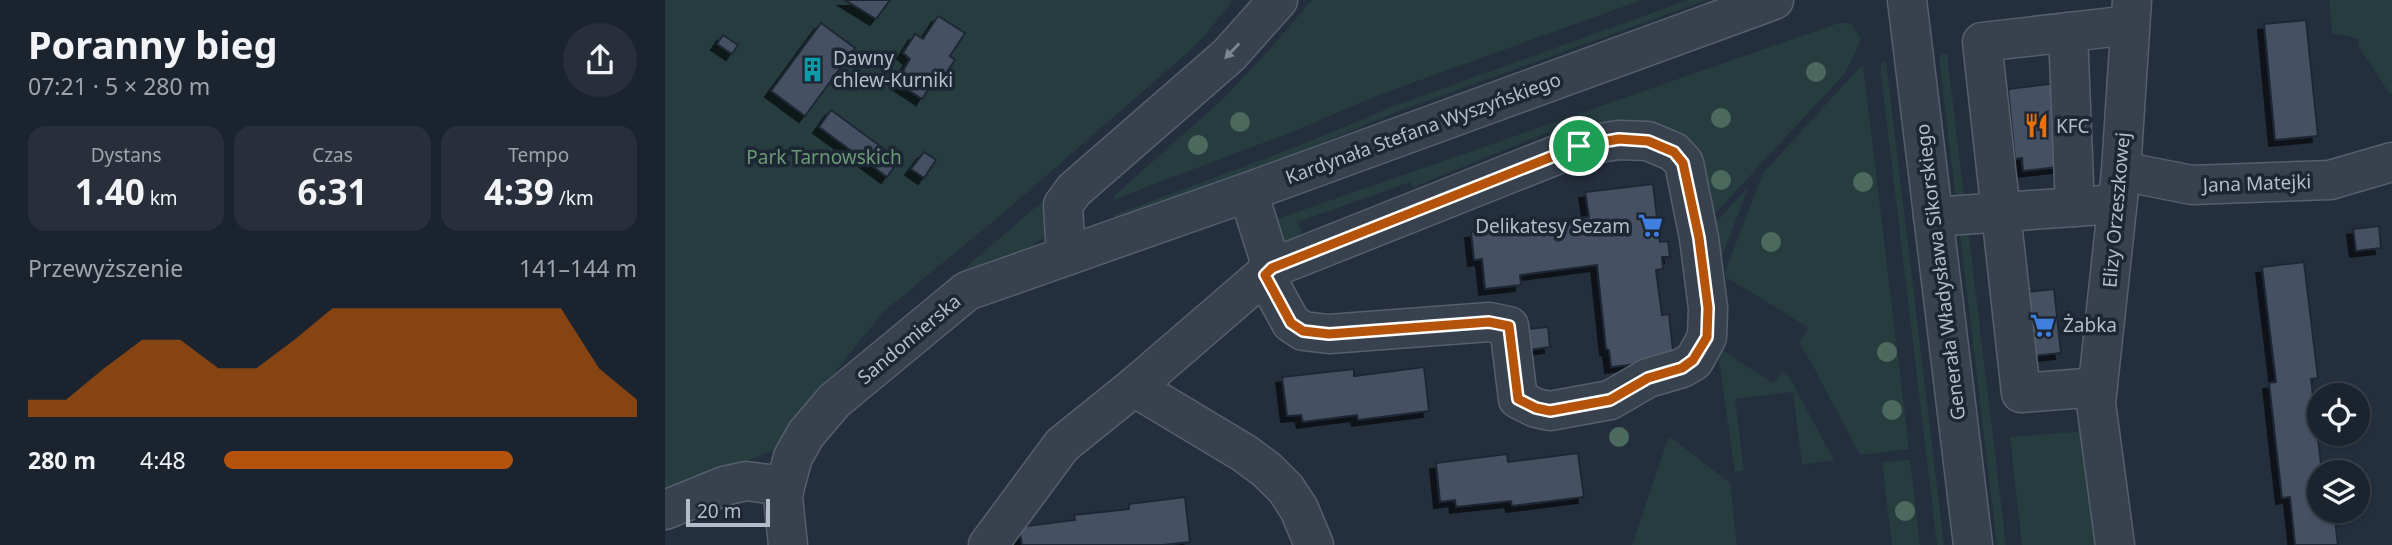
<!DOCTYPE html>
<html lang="pl">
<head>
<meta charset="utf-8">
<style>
	:root { --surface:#1b232e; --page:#282f3a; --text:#f1f3f6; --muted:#a0a4aa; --line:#39404a; --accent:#b45309 }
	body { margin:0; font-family:"Noto Sans",sans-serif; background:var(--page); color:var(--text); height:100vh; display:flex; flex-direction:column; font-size:26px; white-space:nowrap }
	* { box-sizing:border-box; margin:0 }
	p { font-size:23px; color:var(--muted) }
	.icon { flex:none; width:38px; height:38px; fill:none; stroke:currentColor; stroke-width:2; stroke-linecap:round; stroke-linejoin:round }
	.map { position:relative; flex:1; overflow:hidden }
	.sheet { display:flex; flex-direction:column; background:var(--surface); width:665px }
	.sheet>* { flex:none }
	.buttons { position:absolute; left:1642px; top:383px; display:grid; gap:14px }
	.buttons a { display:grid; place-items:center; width:63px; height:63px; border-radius:50%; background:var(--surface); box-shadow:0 2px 5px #0004,0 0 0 2px var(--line); font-size:35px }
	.scale { position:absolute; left:21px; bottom:18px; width:84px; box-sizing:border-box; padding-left:7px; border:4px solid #b4bcc9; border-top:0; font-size:19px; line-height:24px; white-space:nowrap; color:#b4bcc9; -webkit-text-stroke:5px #1d2633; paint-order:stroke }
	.pin { position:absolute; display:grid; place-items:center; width:60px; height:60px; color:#fff; margin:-30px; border:4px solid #fff; border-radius:50%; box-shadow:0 2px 7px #0007 }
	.round { display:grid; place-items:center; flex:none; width:74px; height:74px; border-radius:37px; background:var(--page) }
	.headline { display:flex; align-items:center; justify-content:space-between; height:119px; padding:0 28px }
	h1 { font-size:38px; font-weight:700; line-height:52px }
	.figures { display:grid; grid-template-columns:repeat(3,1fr); gap:10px; height:119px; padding:7px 28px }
	.figures div { display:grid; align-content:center; border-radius:18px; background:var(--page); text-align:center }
	.figures b { font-size:35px; font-weight:700 }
	.figures small { font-size:19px; font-weight:400 }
	.figures p { font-size:19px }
	.chart { height:196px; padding:14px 28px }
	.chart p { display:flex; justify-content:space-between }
	.chart svg { width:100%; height:126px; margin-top:7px; fill:var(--accent); opacity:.7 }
	ul { padding:0 28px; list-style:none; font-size:23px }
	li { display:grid; grid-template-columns:112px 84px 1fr; align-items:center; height:52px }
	li i { height:18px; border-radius:9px; background:var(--accent) }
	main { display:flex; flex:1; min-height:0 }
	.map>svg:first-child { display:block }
	.green { fill:#263c3f }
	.building { fill:#455162; stroke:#1f2835; stroke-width:2; filter:url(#shadow) }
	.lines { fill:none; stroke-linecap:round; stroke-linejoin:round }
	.minor-casing { stroke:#565f6c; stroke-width:41 }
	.minor { stroke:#38414e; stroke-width:38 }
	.tree { fill:#4b6a5d }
	.oneway { fill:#7c8592 }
	.route-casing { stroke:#fff; stroke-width:14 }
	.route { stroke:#b45309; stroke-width:9 }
	.labels { text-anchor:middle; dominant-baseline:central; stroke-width:7; stroke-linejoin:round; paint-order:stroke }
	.poi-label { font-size:19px; fill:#b4bcc9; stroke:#1d2633; text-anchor:start }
	.street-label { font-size:19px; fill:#b4bcc9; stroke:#1d2633 }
	.park-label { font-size:19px; fill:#6b9a76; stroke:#1d2633 }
</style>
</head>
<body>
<main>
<section class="sheet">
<div class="headline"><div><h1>Poranny bieg</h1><p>07:21 · 5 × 280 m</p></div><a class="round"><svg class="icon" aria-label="share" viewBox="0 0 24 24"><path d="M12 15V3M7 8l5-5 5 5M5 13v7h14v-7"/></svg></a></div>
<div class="figures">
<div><p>Dystans</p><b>1.40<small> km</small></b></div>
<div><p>Czas</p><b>6:31</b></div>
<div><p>Tempo</p><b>4:39<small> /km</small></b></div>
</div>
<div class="chart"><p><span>Przewyższenie</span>141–144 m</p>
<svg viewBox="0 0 160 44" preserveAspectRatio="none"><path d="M0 44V38L10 38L20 27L30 17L40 17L50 27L60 27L70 17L80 6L90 6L100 6L110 6L120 6L130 6L140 6L150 27L160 38V44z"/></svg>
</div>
<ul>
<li><b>280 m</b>4:48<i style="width:70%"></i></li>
</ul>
</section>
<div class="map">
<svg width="1727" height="545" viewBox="0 0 1727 545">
	<defs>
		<filter id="shadow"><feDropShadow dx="-6" dy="6" stdDeviation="0" flood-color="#0009"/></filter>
	</defs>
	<rect width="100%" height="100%" fill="#242f3e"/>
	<g class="green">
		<path d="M0,0H569L531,45L336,215L218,312L107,451L0,494Z"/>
		<path d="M647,0H977L711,96L627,132L450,199L449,196L557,100L603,51Z"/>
		<path d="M1023,0H1042L734,111L621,158L447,223L449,215L631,147L729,106Z"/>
		<path d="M1664,0H1727V94H1725L1693,45L1694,39L1667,33Z"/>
		<path d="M1174,23H1185L1196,39L1181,72L1044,220L1039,168L889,143L884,132L748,187L745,182L633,222L637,235L635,246C620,243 614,234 609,220Z"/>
		<path d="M1278,53L1282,54L1341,545H1332L1274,57Z"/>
		<path d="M1219,61H1221L1279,545H1272L1215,66Z"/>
		<path d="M1198,64L1244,449L1195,455L1148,366L1134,343L1144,328L1061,277L1060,272L1098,173Z"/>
		<path d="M1084,186L1053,267L1045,229Z"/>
		<path d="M386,194L383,229L378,238L362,249L323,263L286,280Z"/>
		<path d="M1052,347L1108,383L1117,372L1122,373L1169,460L1137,465L1128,392L1070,399L1079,471L1070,472Z"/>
		<path d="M1422,431L1435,545H1357L1345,437Z"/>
		<path d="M1004,436L1065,483L1072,545H967Z"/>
		<path d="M1245,460L1255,545H1227L1217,462Z"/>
	</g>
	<g class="building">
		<path d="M180,0H225L211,19Z"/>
		<path d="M273,16L300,33L285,56L290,60L277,79L272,76L257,99L231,82L245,59L238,53L250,34L258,39Z"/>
		<path d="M1641,20L1653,136L1610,140L1599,24Z"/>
		<path d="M156,23L190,48L140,116L106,91Z"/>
		<path d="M58,35L73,45L67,54L52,44Z"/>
		<path d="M1392,83L1401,166L1358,171L1357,158L1350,159L1343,89Z"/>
		<path d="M166,110L234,160L222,177L154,127Z"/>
		<path d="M259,152L271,160L259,178L246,169Z"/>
		<path d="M988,184L995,242L1003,241L1005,257H997L998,269L991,270L997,315L1004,314L1009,360L946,367L944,350L941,349L932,265L855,275L856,285L820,289L817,259L809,260L806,232L831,228L830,223L851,221L852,226L924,217L920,192Z"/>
		<path d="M1714,226L1716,248L1691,251L1688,229Z"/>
		<path d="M1639,262L1653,378L1646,379L1657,472H1654V511H1669L1673,545H1630L1625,497L1617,498L1604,383L1611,382L1597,267Z"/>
		<path d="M1389,289L1396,353L1368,356L1362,292Z"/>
		<path d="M883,327L885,347L864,350L862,329Z"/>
		<path d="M759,367L764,411L693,420L692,415L638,422L636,415L622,416L617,377L689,369V376Z"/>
		<path d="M913,453L919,497L847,506L846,501L791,507L790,500L775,502L771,463L842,454L843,462Z"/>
		<path d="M520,497L525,542L498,545H357L354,527L410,520L409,515L464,509V504Z"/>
	</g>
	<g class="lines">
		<defs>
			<g id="minor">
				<path d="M1242,0L1308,545"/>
				<path d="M1403,32L1410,207"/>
				<path d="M1456,171L1527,185L1665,180L1727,162"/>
				<path d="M583,192L607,268"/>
				<path d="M1268,217L1452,204"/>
				<path d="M405,254L400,239L398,205L409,190L564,55L613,0"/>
				<path d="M469,387L579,453L602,470L621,489L634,509L649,545"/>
				<path d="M1433,387L1356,393L1317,42L1465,25"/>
				<path d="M0,510L59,486L81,481L120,486"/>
				<path d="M123,545L118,497L120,486L128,457L141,434L169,401L302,291L583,192L1109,0"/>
				<path d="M323,545L397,445L469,387L607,268L914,146L954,140L983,141L1009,152L1019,163L1034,238L1043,308L1042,337L1029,361L1017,368L983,378L945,400L885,411L871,408L853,399L844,326L824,322L664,334L638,331L626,323L600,275"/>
				<path d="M1450,545L1431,403L1456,171L1467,0"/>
			</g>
		</defs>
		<use href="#minor" class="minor-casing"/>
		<use href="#minor" class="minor"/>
	</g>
	<g class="tree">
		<circle cx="1151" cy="72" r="10"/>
		<circle cx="1056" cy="118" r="10"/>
		<circle cx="575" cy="122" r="10"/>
		<circle cx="533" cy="145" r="10"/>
		<circle cx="1056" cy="180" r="10"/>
		<circle cx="1198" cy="182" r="10"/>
		<circle cx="1106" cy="242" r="10"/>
		<circle cx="1222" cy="352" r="10"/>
		<circle cx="1227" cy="410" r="10"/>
		<circle cx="954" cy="437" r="10"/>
		<circle cx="1240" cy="511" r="10"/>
	</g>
	<defs><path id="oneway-solid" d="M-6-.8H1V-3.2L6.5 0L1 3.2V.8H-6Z" transform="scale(1.75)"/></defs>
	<use class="oneway" href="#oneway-solid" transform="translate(567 51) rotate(134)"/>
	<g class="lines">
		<defs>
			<path id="route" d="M954,139L983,141L1009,152L1018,163L1034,238L1043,308L1042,337L1028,360L1017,368L983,378L945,400L885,411L871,408L853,399L844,326L824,322L664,334L638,331L626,323L600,275L607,268L914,146Z"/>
		</defs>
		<use href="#route" class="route-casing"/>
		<use href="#route" class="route"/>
	</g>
	<defs>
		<symbol id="building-bare" viewBox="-9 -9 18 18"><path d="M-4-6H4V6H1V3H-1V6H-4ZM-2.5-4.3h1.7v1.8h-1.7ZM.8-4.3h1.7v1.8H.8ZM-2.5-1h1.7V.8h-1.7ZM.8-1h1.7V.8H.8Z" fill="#0f9aa8" stroke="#1d2633" stroke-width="2.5" paint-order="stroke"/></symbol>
		<symbol id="restaurant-bare" viewBox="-9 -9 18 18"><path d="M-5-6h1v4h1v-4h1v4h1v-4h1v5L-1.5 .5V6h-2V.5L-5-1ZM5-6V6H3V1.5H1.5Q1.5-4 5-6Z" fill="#e8710a" stroke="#1d2633" stroke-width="2.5" paint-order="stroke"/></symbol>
		<symbol id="supermarket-bare" viewBox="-9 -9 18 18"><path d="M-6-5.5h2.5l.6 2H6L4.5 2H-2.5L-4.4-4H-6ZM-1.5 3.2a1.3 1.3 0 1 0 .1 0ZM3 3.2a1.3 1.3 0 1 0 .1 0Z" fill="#3f7fe0" stroke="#1d2633" stroke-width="2.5" paint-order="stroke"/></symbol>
	</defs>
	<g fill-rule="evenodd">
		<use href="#building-bare" x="130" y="52" width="35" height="35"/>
		<use href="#restaurant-bare" x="1354" y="108" width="35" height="35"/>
		<use href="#supermarket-bare" x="968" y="208" width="35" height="35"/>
		<use href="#supermarket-bare" x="1360" y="308" width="35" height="35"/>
	</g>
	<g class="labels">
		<g class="poi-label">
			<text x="168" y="58">Dawny<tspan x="168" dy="22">chlew-Kurniki</tspan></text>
			<text x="1391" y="126">KFC</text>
			<text x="965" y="226" text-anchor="end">Delikatesy Sezam</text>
			<text x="1398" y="325">Żabka</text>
		</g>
		<g class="street-label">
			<text transform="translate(758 128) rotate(-20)">Kardynała Stefana Wyszyńskiego</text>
			<text transform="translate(1592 183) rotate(-2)">Jana Matejki</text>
			<text transform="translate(1451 210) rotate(-85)">Elizy Orzeszkowej</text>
			<text transform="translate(1275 272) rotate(-97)">Generała Władysława Sikorskiego</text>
			<text transform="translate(244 339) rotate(-40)">Sandomierska</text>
		</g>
		<g class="park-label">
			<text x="159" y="157">Park Tarnowskich</text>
		</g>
	</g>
</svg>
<div class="buttons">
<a><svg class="icon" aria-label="locate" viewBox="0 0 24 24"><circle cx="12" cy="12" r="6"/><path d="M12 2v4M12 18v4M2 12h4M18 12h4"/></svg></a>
<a><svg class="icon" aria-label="layers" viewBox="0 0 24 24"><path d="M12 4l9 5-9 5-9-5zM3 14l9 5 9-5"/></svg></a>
</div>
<div class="scale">20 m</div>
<div class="pin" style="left:914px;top:146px;background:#1e9e55"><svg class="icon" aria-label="arrive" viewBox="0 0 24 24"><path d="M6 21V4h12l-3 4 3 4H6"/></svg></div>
</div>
</main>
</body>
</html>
